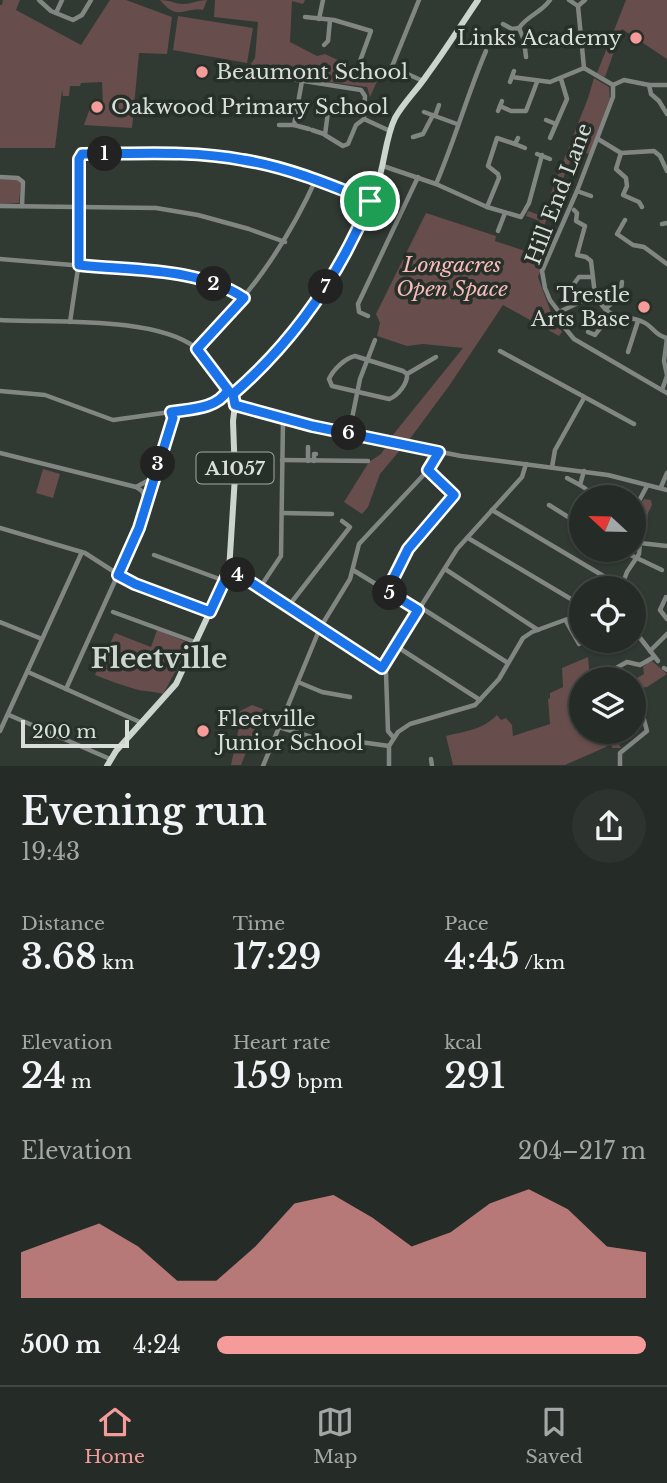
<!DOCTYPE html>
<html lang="en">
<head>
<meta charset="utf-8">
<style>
	:root { --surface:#252b26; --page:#2d332e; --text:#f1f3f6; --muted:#a3a7a7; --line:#424743; --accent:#f59b9a }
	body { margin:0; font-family:"Libre Baskerville",serif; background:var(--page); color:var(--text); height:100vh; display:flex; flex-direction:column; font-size:26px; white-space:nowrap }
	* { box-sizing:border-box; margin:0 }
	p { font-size:23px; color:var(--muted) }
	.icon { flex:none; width:38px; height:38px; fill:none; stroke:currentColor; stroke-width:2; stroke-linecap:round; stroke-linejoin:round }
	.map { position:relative; height:766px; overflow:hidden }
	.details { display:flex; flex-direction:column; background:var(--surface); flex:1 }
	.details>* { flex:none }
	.needle { width:46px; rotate:292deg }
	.fabs { position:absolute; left:569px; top:485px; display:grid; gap:14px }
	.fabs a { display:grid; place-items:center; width:77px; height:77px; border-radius:50%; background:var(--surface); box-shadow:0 2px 5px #0004,0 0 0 2px var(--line); font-size:35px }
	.scale { position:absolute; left:21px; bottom:18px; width:108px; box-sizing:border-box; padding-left:7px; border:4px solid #d9deda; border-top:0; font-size:19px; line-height:24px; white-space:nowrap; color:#d9deda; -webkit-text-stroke:5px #272f29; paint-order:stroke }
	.pin { position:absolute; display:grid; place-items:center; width:60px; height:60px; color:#fff; margin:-30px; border:4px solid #fff; border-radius:50%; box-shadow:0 2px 7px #0007 }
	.km { position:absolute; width:35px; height:35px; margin:-18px; border-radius:50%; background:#222; color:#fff; font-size:19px; line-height:35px; text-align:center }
	.round { display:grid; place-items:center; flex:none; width:74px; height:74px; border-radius:37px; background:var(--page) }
	.summary { display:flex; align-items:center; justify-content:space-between; height:119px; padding:0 21px }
	h1 { font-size:38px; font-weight:600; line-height:52px }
	.stats { display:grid; grid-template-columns:repeat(3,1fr); gap:10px; height:119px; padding:7px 21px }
	.stats div { display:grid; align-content:center }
	.stats b { font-size:35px; font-weight:600 }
	.stats small { font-size:19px; font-weight:400 }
	.stats p { font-size:19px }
	.chart { height:196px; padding:14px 21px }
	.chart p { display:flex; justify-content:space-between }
	.chart svg { width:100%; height:126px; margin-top:7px; fill:var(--accent); opacity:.7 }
	ul { padding:0 21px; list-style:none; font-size:23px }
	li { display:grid; grid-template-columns:112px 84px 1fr; align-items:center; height:52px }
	li i { height:18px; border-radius:9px; background:var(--accent) }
	.menu { display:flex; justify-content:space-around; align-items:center; height:98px; border-top:2px solid var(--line); background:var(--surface); font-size:19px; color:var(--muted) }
	.menu a { display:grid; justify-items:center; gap:4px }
	.menu .on { color:var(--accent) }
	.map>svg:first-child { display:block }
	.green { fill:#674d4c }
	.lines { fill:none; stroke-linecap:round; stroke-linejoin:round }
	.minor { stroke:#818682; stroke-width:4.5 }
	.major { stroke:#cbd5ce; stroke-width:6 }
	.route-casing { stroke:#fff; stroke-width:14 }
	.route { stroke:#1a73e8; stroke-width:9 }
	.poi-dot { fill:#f59b9a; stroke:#272f29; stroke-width:2.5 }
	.labels { text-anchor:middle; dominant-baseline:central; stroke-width:7; stroke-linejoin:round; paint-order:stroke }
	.shield { fill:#272f29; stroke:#a4aaa5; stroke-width:2 }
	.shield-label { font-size:19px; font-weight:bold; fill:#d9deda }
	.poi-label { font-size:21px; fill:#d9deda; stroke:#272f29; text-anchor:start }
	.street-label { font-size:21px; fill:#d9deda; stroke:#272f29 }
	.park-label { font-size:21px; font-style:italic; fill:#f6bbba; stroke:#272f29 }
	.district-label { font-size:28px; font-weight:bold; fill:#cdd7cf; stroke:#272f29 }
</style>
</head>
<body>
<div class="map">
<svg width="667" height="766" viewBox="0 0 667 766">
	<rect width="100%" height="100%" fill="#313933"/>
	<g class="green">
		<path d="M3,0H20L16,10L81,45L110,0H126L172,17L167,54L139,53L132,128L84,125L90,108L103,107L102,82L81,83L80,86H70L69,96H63L62,90L55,148H0V5H2Z"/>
		<path d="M160,0C170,0 176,4 183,4C191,4 198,0 207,0L203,10C184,7 178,22 160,0Z"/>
		<path d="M215,0H305L303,4L292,1L290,42L317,56L325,54L378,79L370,97L367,87L246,71L255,58L258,22L214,17Z"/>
		<path d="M626,0H667V59L622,29L605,77L597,73Z"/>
		<path d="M178,16L253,28L247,63L173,50Z"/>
		<path d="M594,78L609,87L610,99L589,154L575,149L538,241L549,248L538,277L550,310L562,332L559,336L503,305L449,386L409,440L392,436L463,348L423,344L407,346L377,336L380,323L376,314L426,213L496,236L495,241L525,251L540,221L526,216L528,211L542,216L588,98Z"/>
		<path d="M0,179L19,180L21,182L19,203L0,204Z"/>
		<path d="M387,445L401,449L380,474L368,507L362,514L344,502L369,462L381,454Z"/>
		<path d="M43,469L60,474L53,498L36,493Z"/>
		<path d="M644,499L651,500L652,505L648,513L646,530L641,535C637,522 634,510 644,499Z"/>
		<path d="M157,630L187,642L189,647L163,694C154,691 145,692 135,689C121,685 108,680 95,675L115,633L151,647Z"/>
		<path d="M588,657L590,679H581V732H622L617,740L621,748H612L611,743L606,747L565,765H453L446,736C466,731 482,730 497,715L501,720L506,718L512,725L513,736L550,724L548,699L550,698V693L563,687L562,668Z"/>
		<path d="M652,661L667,674L647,687L640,688L634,694V680L644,674L643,667L647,663Z"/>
		<path d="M252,705L263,709L241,765H231L241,718L238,716L240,711Z"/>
	</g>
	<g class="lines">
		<g class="minor">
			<path d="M39,0L51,11L73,20L82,15L91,0"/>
			<path d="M569,0L578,6"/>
			<path d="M578,6L584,68"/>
			<path d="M578,6L585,0"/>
			<path d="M56,13L62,0"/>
			<path d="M305,17L334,20L371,31L360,61L364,70L385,78L403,72L423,81"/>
			<path d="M319,19L323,0"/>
			<path d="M503,24L512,29L519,28L524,40L526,57"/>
			<path d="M519,28C528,15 541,13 550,0"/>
			<path d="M324,45L328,41L330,20"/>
			<path d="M584,68L613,85V97L577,191L542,271L545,288L550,300L559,312L565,328L574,339L667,393"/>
			<path d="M391,69L419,0"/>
			<path d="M512,77L550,82L584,68"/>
			<path d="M285,78L361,90L365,96L364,119L390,131"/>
			<path d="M510,82L514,71"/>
			<path d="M613,85L624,80L649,85H667"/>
			<path d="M649,85L651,94L659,101L667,114"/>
			<path d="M329,104L325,135L343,146L348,144L356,125L364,119"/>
			<path d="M500,106L511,111H526L537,82"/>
			<path d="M498,111L502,101"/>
			<path d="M424,112L457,124"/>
			<path d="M435,116L439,105"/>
			<path d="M546,120L556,124"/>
			<path d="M279,125H294L302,81"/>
			<path d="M294,125L309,129"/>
			<path d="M312,130L324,134"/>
			<path d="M413,137L423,134L433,115"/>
			<path d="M550,138L567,99L561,79"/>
			<path d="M598,139L621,153L654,151L660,156L667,171"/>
			<path d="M515,144L525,148"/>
			<path d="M621,153L616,169L626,178L627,186L623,195L639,202L642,207"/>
			<path d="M537,154L550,159"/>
			<path d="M383,166L436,184L487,207L521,217L529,203L542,155"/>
			<path d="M0,177L18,178L23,182L22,206"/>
			<path d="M436,184C455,140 467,95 486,51"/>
			<path d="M577,191L591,196"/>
			<path d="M0,206L156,208L198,215L249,229L285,242"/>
			<path d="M487,207L499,178L498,174L488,166L497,138L515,144L518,138"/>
			<path d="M574,210L577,213L576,221L585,226L577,255L586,257L591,261L595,295"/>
			<path d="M625,220L617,234L633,245L644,247L667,264"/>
			<path d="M662,224L667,223"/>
			<path d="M498,231L505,213"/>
			<path d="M0,259C36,262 72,265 108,268C155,273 203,272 244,298"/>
			<path d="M557,286L570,289L579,277H592"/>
			<path d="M605,309L620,296L622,282"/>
			<path d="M559,312L595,295C611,324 622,312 643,322C653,326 655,336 667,338"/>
			<path d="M368,316L359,312L358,304L418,177"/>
			<path d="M0,320C51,323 155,316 196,348C211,360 218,381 233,394L226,399L199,408L113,420L45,395L0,391"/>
			<path d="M70,322L80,255L79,159L82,154C135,154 191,150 243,159C287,167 328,184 370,201"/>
			<path d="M588,332L595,335L611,314"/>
			<path d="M667,338L664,361L667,375"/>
			<path d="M197,349C248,297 286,246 316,179"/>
			<path d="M500,351L634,424"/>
			<path d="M628,352L638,321"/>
			<path d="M355,356L403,371L407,374C408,383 398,396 389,399L332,386L329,379C333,370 345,358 355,356Z"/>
			<path d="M407,374L436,357"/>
			<path d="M662,390L667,376"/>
			<path d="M235,405L311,426L414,446"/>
			<path d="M349,433L360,379L375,340"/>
			<path d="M385,439L399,440L426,449L461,456L608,475L667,490"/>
			<path d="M0,453L136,487L142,491L147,501"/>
			<path d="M282,460L368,461"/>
			<path d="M235,461L215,462L214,476H235"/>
			<path d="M308,461V447"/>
			<path d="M314,461V454H316"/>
			<path d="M552,467L555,450L584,398"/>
			<path d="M584,471L580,485L586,489"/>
			<path d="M567,478L580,485"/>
			<path d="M136,487L153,478"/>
			<path d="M661,487L667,473"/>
			<path d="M549,505L581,525"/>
			<path d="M492,510L622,587"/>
			<path d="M282,513L332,514"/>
			<path d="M0,528L85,553L130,582L210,612"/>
			<path d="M468,538L581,605"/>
			<path d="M640,543L667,546"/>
			<path d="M620,550L662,570"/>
			<path d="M154,555L225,581"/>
			<path d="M445,569L538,630"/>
			<path d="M353,570L418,610"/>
			<path d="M229,571L238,574L382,668"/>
			<path d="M621,588L627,572L639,554L640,543L634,510L647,486"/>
			<path d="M259,589L281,556L283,420"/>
			<path d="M387,591L408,549L454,495L428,470"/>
			<path d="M666,597L660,610L667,619"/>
			<path d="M420,607L508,663"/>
			<path d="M287,608L350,527L342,521"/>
			<path d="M113,612L195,642"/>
			<path d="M566,621L579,644"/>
			<path d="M0,622L42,639"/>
			<path d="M634,630L658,661"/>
			<path d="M396,646L480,700"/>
			<path d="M650,651L667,634"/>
			<path d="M382,668L457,549L522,477L526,464"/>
			<path d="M382,668L386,673L388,731L393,737"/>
			<path d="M664,668L667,670"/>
			<path d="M28,672L142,723"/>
			<path d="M595,679L607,676L609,672L627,662L640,665L654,657"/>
			<path d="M298,682L322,692L350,697"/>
			<path d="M66,689L139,528L173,418L171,412"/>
			<path d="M9,715L110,759"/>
			<path d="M279,727L321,740L353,741L389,746"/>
			<path d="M0,731L82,552"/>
			<path d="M431,759L432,766"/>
			<path d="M263,766L320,628L350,579L359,544L431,467L439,452"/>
			<path d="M389,766V746L398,732L410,724L475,705L499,679L523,638L532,632L581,614"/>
			<path d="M620,766V753L647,731L641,708L635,705"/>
		</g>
		<path class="major" d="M107,766L116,751L176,684L229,571L235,476L233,421L235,405L233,394C300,336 344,267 377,185C385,163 385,139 395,118C404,102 417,90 427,75C445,51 461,25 478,0"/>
	</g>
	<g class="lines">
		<defs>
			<path id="route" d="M82,154C135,154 191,150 243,160C287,167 328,184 370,201C339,276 294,341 233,394L235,405L312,426L439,452L428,470L454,495L408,549L387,591L418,610L382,668L238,574L229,571L210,612L135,584L118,575L139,528L173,418L171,412C191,409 217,409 228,390L197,349L244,298C197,267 133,271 79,265V159Z"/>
		</defs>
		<use href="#route" class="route-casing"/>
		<use href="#route" class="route"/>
	</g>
	<g class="poi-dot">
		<circle cx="636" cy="38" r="7"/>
		<circle cx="202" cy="72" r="7"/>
		<circle cx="97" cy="107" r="7"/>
		<circle cx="644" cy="307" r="7"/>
		<circle cx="203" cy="731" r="7"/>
	</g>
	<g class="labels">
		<rect class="shield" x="196.5" y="452.5" width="77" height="31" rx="5"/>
		<g class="shield-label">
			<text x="235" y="468">A1057</text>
		</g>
		<g class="poi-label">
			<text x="622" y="38" text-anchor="end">Links Academy</text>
			<text x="216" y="72">Beaumont School</text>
			<text x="111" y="107">Oakwood Primary School</text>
			<text x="630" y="295" text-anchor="end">Trestle<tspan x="630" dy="24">Arts Base</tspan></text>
			<text x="217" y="719">Fleetville<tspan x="217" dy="24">Junior School</tspan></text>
		</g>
		<g class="street-label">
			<text transform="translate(559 194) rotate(-69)">Hill End Lane</text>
		</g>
		<g class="park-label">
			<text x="452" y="265">Longacres<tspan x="452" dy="24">Open Space</tspan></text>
		</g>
		<g class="district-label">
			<text x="159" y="658">Fleetville</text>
		</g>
	</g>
</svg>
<div class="fabs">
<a><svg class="needle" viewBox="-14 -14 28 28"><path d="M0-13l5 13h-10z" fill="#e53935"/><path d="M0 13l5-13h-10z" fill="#a3a7a7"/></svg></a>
<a><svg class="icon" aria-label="locate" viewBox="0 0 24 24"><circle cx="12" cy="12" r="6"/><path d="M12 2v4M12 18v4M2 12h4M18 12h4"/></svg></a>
<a><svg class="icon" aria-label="layers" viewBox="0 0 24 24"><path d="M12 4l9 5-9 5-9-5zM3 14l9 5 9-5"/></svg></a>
</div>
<div class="scale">200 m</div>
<div class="pin" style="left:370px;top:201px;background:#1e9e55"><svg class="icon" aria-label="arrive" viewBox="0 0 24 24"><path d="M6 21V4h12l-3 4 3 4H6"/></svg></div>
<b class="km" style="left:105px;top:154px">1</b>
<b class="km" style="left:214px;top:284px">2</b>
<b class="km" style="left:158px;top:464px">3</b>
<b class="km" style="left:238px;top:575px">4</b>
<b class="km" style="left:390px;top:593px">5</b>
<b class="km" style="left:349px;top:433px">6</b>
<b class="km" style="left:326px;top:287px">7</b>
</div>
<section class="details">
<div class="summary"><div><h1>Evening run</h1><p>19:43</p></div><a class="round"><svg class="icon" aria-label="share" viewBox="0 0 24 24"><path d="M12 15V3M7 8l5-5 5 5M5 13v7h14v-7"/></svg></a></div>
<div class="stats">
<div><p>Distance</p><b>3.68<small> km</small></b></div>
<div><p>Time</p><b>17:29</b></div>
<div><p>Pace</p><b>4:45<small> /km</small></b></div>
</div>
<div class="stats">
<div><p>Elevation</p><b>24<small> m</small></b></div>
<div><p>Heart rate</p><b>159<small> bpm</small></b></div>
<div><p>kcal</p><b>291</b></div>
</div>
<div class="chart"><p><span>Elevation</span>204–217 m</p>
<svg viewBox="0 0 160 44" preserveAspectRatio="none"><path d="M0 44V28L10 23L20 18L30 26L40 38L50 38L60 26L70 11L80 8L90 16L100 26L110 21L120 11L130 6L140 13L150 26L160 28V44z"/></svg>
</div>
<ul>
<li><b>500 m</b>4:24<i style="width:100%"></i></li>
</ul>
</section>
<nav class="menu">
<a class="on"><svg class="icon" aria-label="home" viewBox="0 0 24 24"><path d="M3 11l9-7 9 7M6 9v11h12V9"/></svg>Home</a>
<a><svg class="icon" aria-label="map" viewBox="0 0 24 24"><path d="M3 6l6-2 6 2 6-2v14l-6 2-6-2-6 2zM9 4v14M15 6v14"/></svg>Map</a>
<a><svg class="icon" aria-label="saved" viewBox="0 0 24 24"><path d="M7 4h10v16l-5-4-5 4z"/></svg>Saved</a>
</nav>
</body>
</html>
